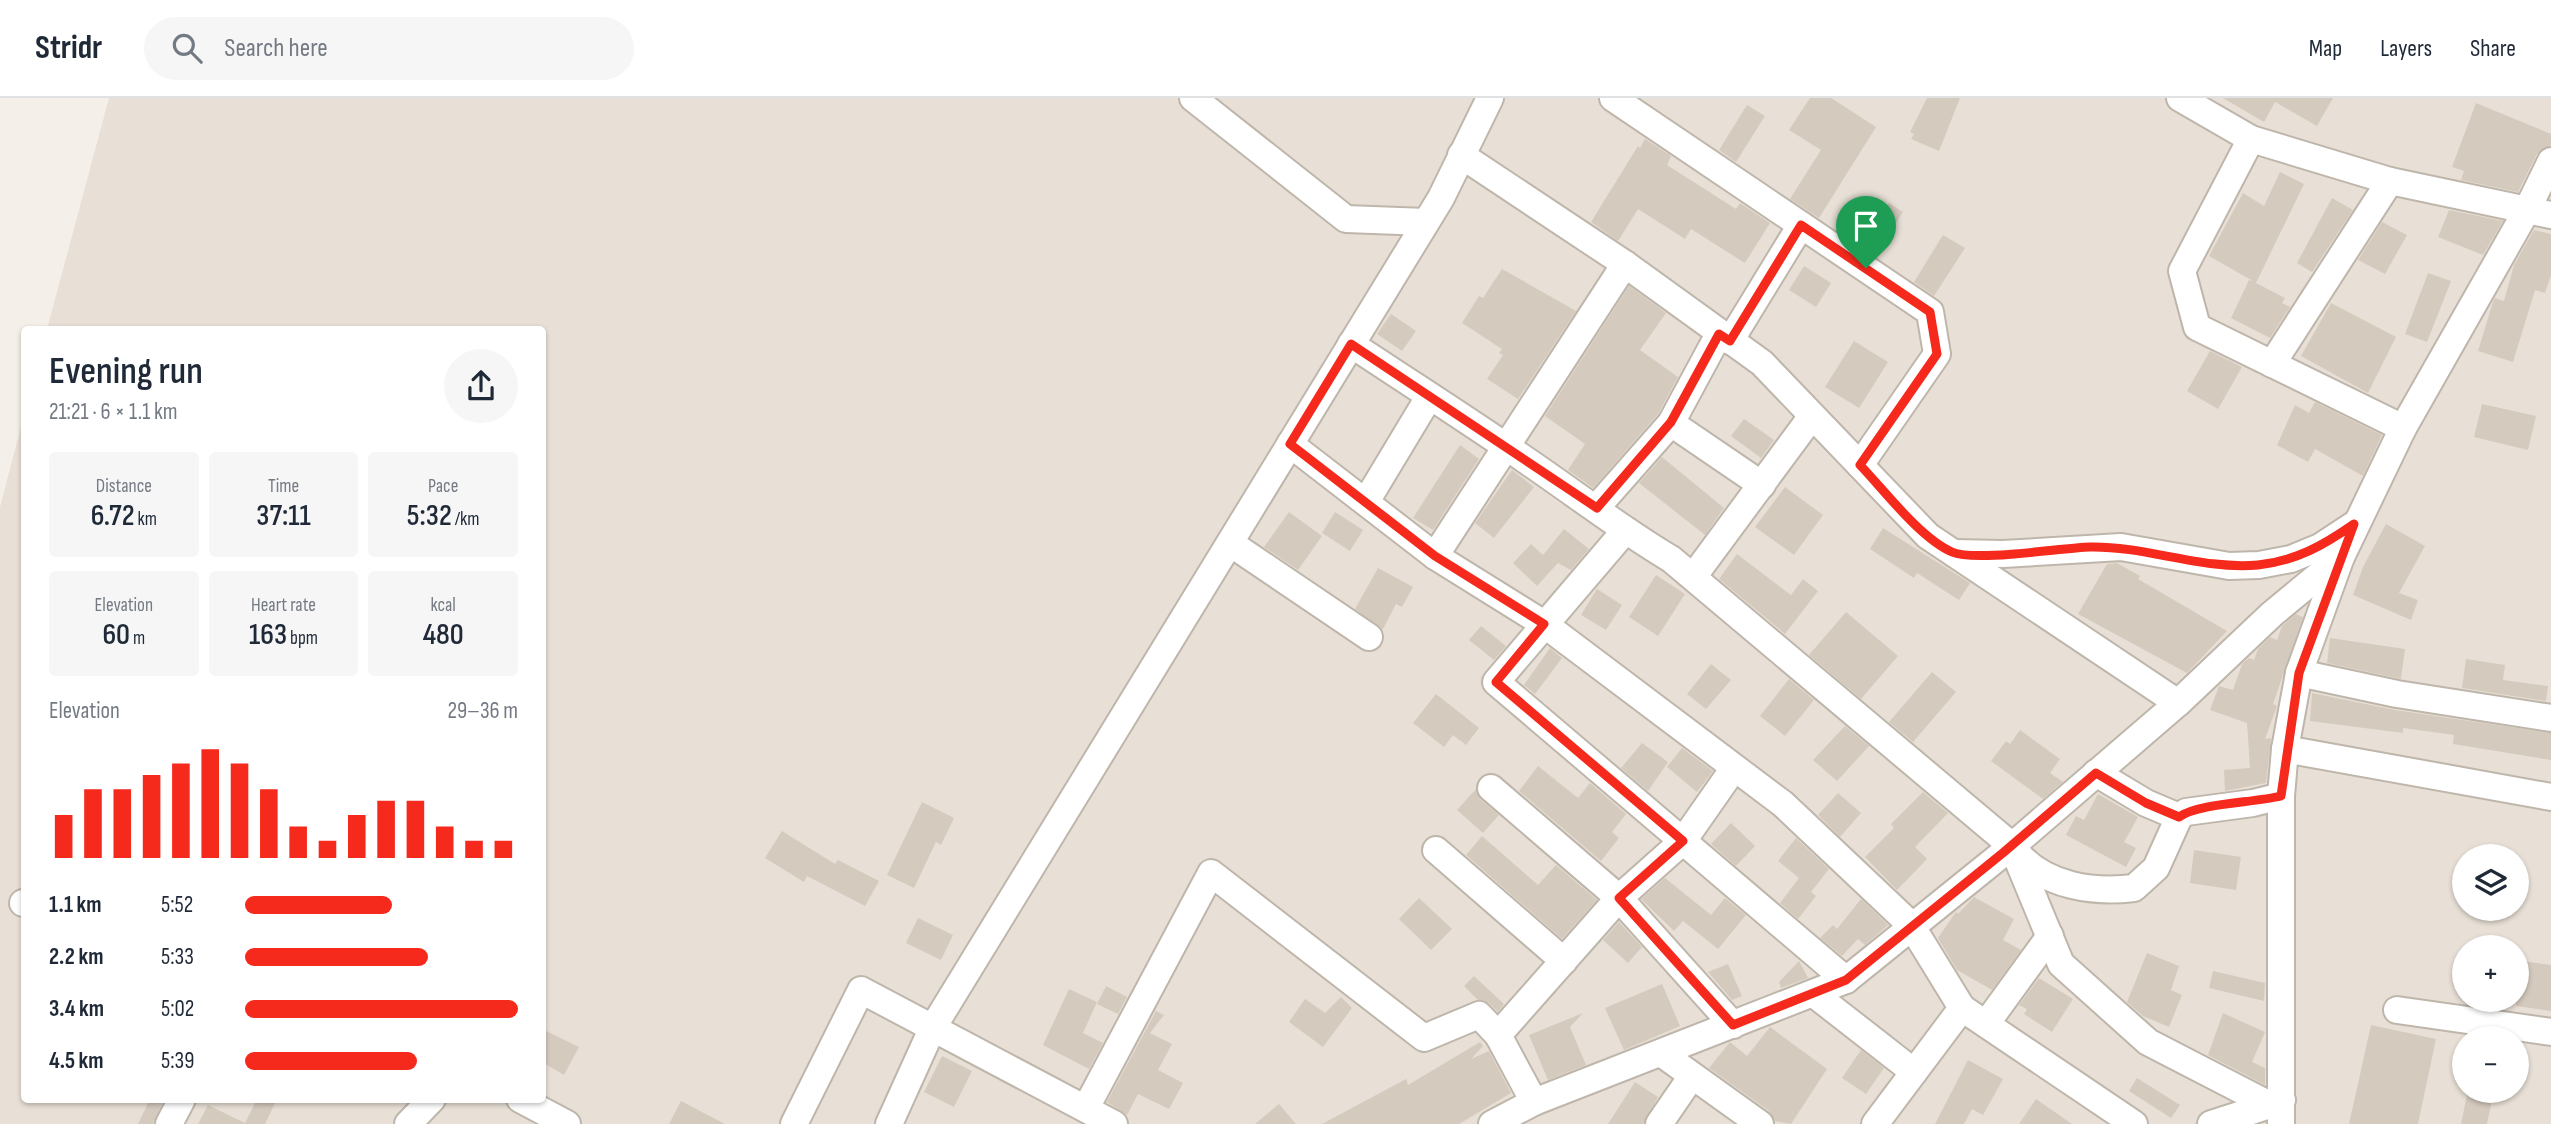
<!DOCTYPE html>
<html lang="en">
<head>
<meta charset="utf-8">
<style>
	:root { --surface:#fff; --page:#f6f6f7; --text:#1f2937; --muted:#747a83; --line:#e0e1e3; --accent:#f6291d }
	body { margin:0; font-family:"Sofia Sans Condensed",sans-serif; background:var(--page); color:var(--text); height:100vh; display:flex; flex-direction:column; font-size:26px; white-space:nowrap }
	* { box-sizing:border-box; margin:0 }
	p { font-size:23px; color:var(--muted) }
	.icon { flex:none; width:38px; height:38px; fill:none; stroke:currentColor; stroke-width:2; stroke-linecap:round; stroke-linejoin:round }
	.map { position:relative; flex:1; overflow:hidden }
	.sheet { position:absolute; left:21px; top:228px; width:525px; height:777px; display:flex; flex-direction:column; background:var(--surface); border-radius:7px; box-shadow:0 2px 5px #0004 }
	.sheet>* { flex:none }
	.buttons { position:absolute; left:2452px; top:746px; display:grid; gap:14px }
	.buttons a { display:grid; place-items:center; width:77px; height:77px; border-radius:50%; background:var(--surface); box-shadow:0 2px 5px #0004; font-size:35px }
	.pin { position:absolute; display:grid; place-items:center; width:60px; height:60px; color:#fff; margin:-72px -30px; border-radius:50% 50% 50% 0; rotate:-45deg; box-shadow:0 0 7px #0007 }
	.pin .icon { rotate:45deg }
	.round { display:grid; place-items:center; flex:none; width:74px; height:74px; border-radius:37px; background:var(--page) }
	.headline { display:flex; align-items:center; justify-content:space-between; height:119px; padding:0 28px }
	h1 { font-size:38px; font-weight:600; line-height:52px }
	.figures { display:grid; grid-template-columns:repeat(3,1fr); gap:10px; height:119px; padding:7px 28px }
	.figures div { display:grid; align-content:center; border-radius:7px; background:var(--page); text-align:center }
	.figures b { font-size:30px; font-weight:600 }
	.figures small { font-size:19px; font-weight:400 }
	.figures p { font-size:19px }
	.chart { height:196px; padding:14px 28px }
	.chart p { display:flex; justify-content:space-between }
	.chart svg { width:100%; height:126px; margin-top:7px; stroke:var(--accent); stroke-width:6 }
	ul { padding:0 28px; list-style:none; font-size:23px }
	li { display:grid; grid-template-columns:112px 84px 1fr; align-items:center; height:52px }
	li i { height:18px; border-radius:9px; background:var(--accent) }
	header { display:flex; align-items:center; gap:42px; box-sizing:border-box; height:98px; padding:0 35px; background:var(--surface); border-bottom:2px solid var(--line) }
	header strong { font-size:33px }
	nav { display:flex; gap:38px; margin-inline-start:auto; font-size:24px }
	.search { width:490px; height:63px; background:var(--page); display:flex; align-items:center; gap:18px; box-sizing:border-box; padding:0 24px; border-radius:38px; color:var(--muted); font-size:26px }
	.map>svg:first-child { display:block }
	.residential { fill:#e8e0d6; fill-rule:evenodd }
	.building { fill:#d5cabe }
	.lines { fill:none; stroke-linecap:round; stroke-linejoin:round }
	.minor-casing { stroke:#bfb6ab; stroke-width:30 }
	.minor { stroke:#fff; stroke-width:26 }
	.route-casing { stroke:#fff; stroke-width:14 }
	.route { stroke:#f6291d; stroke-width:9 }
</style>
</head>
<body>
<header>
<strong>Stridr</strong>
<div class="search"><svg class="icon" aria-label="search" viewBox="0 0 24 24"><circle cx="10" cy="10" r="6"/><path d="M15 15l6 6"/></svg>Search here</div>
<nav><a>Map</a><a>Layers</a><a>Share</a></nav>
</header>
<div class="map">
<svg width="2551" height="1026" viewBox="0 0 2551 1026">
	<rect width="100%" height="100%" fill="#f4efe8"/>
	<path class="residential" d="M109,0H2551V1026H0V409L24,317V1001H542V231H47ZM2464,758H2516V810H2464ZM2464,849H2516V901H2464ZM2464,940H2516V992H2464Z"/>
	<g class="building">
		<path d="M1810,0H1831L1876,29L1819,120L1790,101L1821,52L1789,32Z"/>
		<path d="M1927,0H1960L1939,53L1911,41L1914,36L1910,34Z"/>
		<path d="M2223,0H2333L2317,28L2275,4L2264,24Z"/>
		<path d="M2476,5L2551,36V47L2537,56L2518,94L2461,82L2464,73L2452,69Z"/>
		<path d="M1747,7L1765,18L1736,64L1719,52Z"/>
		<path d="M1645,41L1671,58L1667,67L1736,111L1740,105L1770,125L1745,165L1691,131L1685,141L1638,111L1618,143L1591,124L1638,48L1640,50Z"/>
		<path d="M2280,74L2304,86L2256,185L2285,200L2282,205L2290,209L2270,240L2231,220L2249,182L2253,183L2209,158L2243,95L2264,108Z"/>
		<path d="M2332,100L2353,112L2312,174L2297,165Z"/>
		<path d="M1889,105L1903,114L1875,158L1861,149Z"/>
		<path d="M2449,112L2503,123L2483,157L2438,139Z"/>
		<path d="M2382,124L2407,137L2385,176L2358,162Z"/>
		<path d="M2534,132L2551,136V177L2545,195L2535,192L2513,264L2478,253L2493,204L2495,200L2504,203L2514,167Z"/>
		<path d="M1943,137L1965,150L1934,198L1914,184Z"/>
		<path d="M1804,168L1831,185L1816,209L1789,192Z"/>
		<path d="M1502,171L1576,213L1518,301L1487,281L1503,257L1499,255L1502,251L1462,225L1479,198L1483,200Z"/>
		<path d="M2428,175L2451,183L2427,244L2405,236Z"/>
		<path d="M1629,188L1666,215L1640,252L1678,279L1658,316L1593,390L1568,372L1585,346L1545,318Z"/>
		<path d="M2331,205L2396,239L2368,295L2301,258Z"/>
		<path d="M1391,216L1416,233L1402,253L1377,236Z"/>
		<path d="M1854,243L1888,264L1859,310L1825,289Z"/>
		<path d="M2210,253L2242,269L2218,311L2187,293Z"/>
		<path d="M2315,304L2382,337L2363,378L2315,351L2308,364L2277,347L2295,307L2309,315Z"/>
		<path d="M2482,306L2536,318L2528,352L2474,339Z"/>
		<path d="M1744,321L1774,342L1761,360L1731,338Z"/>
		<path d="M1460,347L1479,361L1433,432L1413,420Z"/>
		<path d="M1662,359L1724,410L1705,437L1639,385Z"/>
		<path d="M1512,372L1534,389L1494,440L1475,425Z"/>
		<path d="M1785,389L1823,417L1794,457L1755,429Z"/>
		<path d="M1289,414L1322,438L1298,472L1264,449Z"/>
		<path d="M1335,414L1363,432L1350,453L1322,435Z"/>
		<path d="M2386,426L2425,448L2399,495L2418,502L2411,522L2353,497L2363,469Z"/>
		<path d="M1883,430L1970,485L1959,502L1917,475L1914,480L1870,451Z"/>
		<path d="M1564,431L1589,451L1571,472L1558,465L1537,488L1513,465L1531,446L1543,457Z"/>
		<path d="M1737,456L1791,497L1803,481L1818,493L1785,536L1719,481Z"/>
		<path d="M2117,465L2140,478L2138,481L2227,533L2187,575L2078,516L2107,466Z"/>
		<path d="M1378,470L1413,489L1402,509L1396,506L1383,531L1355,511Z"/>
		<path d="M1656,477L1685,496L1658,538L1629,519Z"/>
		<path d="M1597,491L1622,507L1606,532L1581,517Z"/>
		<path d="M1846,514L1898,558L1861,601L1809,557Z"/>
		<path d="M2296,516L2303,519L2273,606L2277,608L2265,641L2271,640L2266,685L2225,693L2224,672L2250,670L2247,625L2210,612L2219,588L2233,592L2242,566L2249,560L2254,562L2258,551L2270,539L2277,542L2282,528Z"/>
		<path d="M1481,528L1506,548L1494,562L1469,542Z"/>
		<path d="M2330,540L2405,551L2401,581L2327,565Z"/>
		<path d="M1550,550L1562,560L1535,596L1524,587Z"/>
		<path d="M2466,561L2505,567L2503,582L2548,588L2546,603L2462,590Z"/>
		<path d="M1711,566L1731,582L1706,611L1687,596Z"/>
		<path d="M1932,574L1956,594L1913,644L1889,624Z"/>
		<path d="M1789,581L1814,602L1785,638L1760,618Z"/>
		<path d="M2312,595L2395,612L2551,635V662L2453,646L2454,637L2403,630V635L2310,623Z"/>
		<path d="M1436,596L1479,630L1466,647L1453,637L1444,649L1413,625Z"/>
		<path d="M1845,628L1869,648L1837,683L1813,662Z"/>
		<path d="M2020,632L2060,661L2050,675L2063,684L2043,701L1991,663L2006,643L2010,646Z"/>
		<path d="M1642,645L1668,664L1648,693L1621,670Z"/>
		<path d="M1682,650L1713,673L1697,694L1667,669Z"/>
		<path d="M1538,668L1578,700L1590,685L1626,716L1612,734L1619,740L1601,763L1519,693Z"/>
		<path d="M1476,691L1480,701L1499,717L1483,735L1457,712Z"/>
		<path d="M1923,694L1948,715L1915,749L1927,761L1897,792L1865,759L1894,730L1891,726Z"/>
		<path d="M1838,695L1861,715L1840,739L1818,717Z"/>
		<path d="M2098,696L2138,719L2124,744L2136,750L2126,769L2066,737L2076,718L2084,722Z"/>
		<path d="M922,704L954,720L941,747L936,744L914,790L887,777Z"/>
		<path d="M1731,725L1755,748L1736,768L1711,746Z"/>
		<path d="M782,733L835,766L838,762L879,783L865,808L807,778L804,784L765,760Z"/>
		<path d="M1482,738L1538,787L1556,767L1597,802L1562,841L1466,757Z"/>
		<path d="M1796,740L1829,771L1811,794L1816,798L1798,821L1780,805L1799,780L1778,763Z"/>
		<path d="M2194,752L2241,759L2236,792L2190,785Z"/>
		<path d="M1665,780L1711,817L1725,800L1746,817L1718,851L1683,823L1674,833L1641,801Z"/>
		<path d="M1974,799L2014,821L2003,842L2021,852L1992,892L1957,872L1938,840L1956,814L1958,816Z"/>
		<path d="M1419,800L1452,831L1431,852L1399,821Z"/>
		<path d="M1861,801L1888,827L1865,847L1858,841L1842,858L1820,840L1833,827L1837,831Z"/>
		<path d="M918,820L953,837L941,862L906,845Z"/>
		<path d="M1619,824L1642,849L1628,865L1603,842Z"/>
		<path d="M2147,855L2179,868L2171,892L2182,897L2169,929L2143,918L2127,904Z"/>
		<path d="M2516,862L2551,867V913L2516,908Z"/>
		<path d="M1799,863L1808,880L1781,890L1779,884Z"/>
		<path d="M1728,866L1742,898L1732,902L1708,874Z"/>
		<path d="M2213,873L2265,885L2264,903L2209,890Z"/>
		<path d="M1474,878L1504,906L1498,914L1490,906L1478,902L1464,888Z"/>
		<path d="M2039,880L2073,901L2052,934L2024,916L2027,911L2019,907Z"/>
		<path d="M1662,886L1680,928L1624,952L1605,910Z"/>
		<path d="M1106,888L1127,899L1118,916L1097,906Z"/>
		<path d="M1069,891L1097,904L1083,935L1103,945L1089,971L1043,947Z"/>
		<path d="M1341,899L1352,910L1323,949L1289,924L1305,901L1325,915Z"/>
		<path d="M1156,913L1164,917L1150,935L1172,946L1158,972L1183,985L1169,1011L1138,996L1127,1017L1107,1004Z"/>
		<path d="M1583,915L1570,929L1586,967L1548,982L1529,937Z"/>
		<path d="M2223,915L2265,934L2252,964L2265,970V987L2208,957Z"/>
		<path d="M2371,927L2436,941L2418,1026H2349Z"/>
		<path d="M1770,929L1827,971L1791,1026L1775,1023L1769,1013L1709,970L1730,944L1747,958Z"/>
		<path d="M542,931L579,949L564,977L542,964Z"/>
		<path d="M1480,944L1483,948L1471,961L1489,953L1511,995L1459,1026H1322L1406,981L1408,987Z"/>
		<path d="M1861,952L1884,970L1866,996L1842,980Z"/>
		<path d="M942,958L972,973L954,1009L924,994Z"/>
		<path d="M1968,962L2003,981L1983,1017L1972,1011L1964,1026H1935Z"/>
		<path d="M2137,980L2180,1007L2171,1020L2129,993Z"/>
		<path d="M1635,984L1658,999L1643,1026H1608Z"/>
		<path d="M2468,992H2494L2487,1026H2461Z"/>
		<path d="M150,1001H164L153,1026H138Z"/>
		<path d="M257,1001H277L265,1026H198L208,1007L245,1025Z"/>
		<path d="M2036,1001L2072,1026H2019Z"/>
		<path d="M681,1003L725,1026H669Z"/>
		<path d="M1279,1006L1296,1026H1255Z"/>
	</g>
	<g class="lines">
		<defs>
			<g id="minor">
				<path d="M1193,0L1346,121L1426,124"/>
				<path d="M1613,0L1930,214L1937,256L1860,367"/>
				<path d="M2180,0L2251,41"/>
				<path d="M1461,57L1625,166L1762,265L1928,438L2178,605"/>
				<path d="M2551,63L2527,112L2403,330L2197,229L2182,173L2251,41L2390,83L2551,117"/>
				<path d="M1730,243L1801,127"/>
				<path d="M1351,246C1411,286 1471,324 1530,365C1577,397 1622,432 1671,461L2012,748L2061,866L2148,944L2270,1007L2282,1002"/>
				<path d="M2272,266L2390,83"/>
				<path d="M1671,325L1762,387"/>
				<path d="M1290,346L1435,458L1544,526L1783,706L1911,827L1962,910L1875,1026"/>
				<path d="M1367,402L1429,299"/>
				<path d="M1596,410L1671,325L1719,236"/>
				<path d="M1624,434L1496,584L1846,882"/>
				<path d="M1230,445L1369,539"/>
				<path d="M1954,455L2003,456L2121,449L2229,468L2259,467L2291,461L2320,449L2355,426"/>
				<path d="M1435,458L1625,166"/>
				<path d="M1693,479L1812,318"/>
				<path d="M2299,575L2397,596L2551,620"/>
				<path d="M2285,651L2551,699"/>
				<path d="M2096,675L2146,705L2179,719"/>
				<path d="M1491,690L1619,800L1733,927"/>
				<path d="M1436,752L1564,863"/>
				<path d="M2017,755C2045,788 2093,795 2134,790L2156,770L2179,719L2186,714L2253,705L2281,698"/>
				<path d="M23,805H24"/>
				<path d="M1814,896L1914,974"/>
				<path d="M1962,910L2134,1026"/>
				<path d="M2397,912L2551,934"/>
				<path d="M1986,926L2050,838"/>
				<path d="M1661,955L1760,1026"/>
				<path d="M520,1001L567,1026"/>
				<path d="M1534,1004L1498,937L1619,800L1683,743L1734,670"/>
				<path d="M1086,1010L1211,775L1424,940L1479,917L1498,937"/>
				<path d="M169,1026L182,1001"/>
				<path d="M408,1026L432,1001"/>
				<path d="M794,1026L861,892L1114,1026"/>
				<path d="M889,1026L932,931L1441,100L1490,0"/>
				<path d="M1492,1026L1534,1004L1846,882L2012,748L2178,605L2272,516L2341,459L2403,330"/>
				<path d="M1659,1026L1692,978"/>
				<path d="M2211,1026L2270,1007"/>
				<path d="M2281,1026V698L2285,651L2299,575L2341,459"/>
			</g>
		</defs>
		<use href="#minor" class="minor-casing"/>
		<use href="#minor" class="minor"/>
	</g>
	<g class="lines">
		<defs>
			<path id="route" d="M1801,127L1930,214L1937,256L1860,367C1884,392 1920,440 1952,454C1975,464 2060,450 2090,449C2147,448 2201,472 2258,467C2296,463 2324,447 2354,426L2299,575L2281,698C2253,705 2199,705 2179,719L2146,705L2096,675L2004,754L1846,882L1733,927L1619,800L1683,743L1496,584L1544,526L1435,458L1290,346L1351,246L1597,410L1671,324L1719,236L1730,243Z"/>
		</defs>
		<use href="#route" class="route-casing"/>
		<use href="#route" class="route"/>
	</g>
</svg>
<div class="buttons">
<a><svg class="icon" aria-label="layers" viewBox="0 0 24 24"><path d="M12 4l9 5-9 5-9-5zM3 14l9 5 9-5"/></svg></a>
<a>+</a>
<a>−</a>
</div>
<div class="pin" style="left:1866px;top:170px;background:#1e9e55"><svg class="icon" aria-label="arrive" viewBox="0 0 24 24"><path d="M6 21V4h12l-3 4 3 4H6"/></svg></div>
<section class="sheet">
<div class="headline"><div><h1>Evening run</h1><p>21:21 · 6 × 1.1 km</p></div><a class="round"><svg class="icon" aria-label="share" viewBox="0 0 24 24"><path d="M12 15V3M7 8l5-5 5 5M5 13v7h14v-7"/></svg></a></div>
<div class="figures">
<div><p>Distance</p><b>6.72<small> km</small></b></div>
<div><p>Time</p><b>37:11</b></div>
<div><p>Pace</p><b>5:32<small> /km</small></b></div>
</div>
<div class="figures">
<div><p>Elevation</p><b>60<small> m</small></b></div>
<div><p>Heart rate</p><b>163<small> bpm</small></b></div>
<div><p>kcal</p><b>480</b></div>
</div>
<div class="chart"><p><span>Elevation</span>29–36 m</p>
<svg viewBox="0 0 160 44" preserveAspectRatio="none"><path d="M5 44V29M15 44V20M25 44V20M35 44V15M45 44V11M55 44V6M65 44V11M75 44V20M85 44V33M95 44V38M105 44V29M115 44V24M125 44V24M135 44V33M145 44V38M155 44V38"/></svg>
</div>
<ul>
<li><b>1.1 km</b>5:52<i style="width:54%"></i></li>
<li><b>2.2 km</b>5:33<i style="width:67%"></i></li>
<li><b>3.4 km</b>5:02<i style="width:100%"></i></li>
<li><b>4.5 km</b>5:39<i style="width:63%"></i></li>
</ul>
</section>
</div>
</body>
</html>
